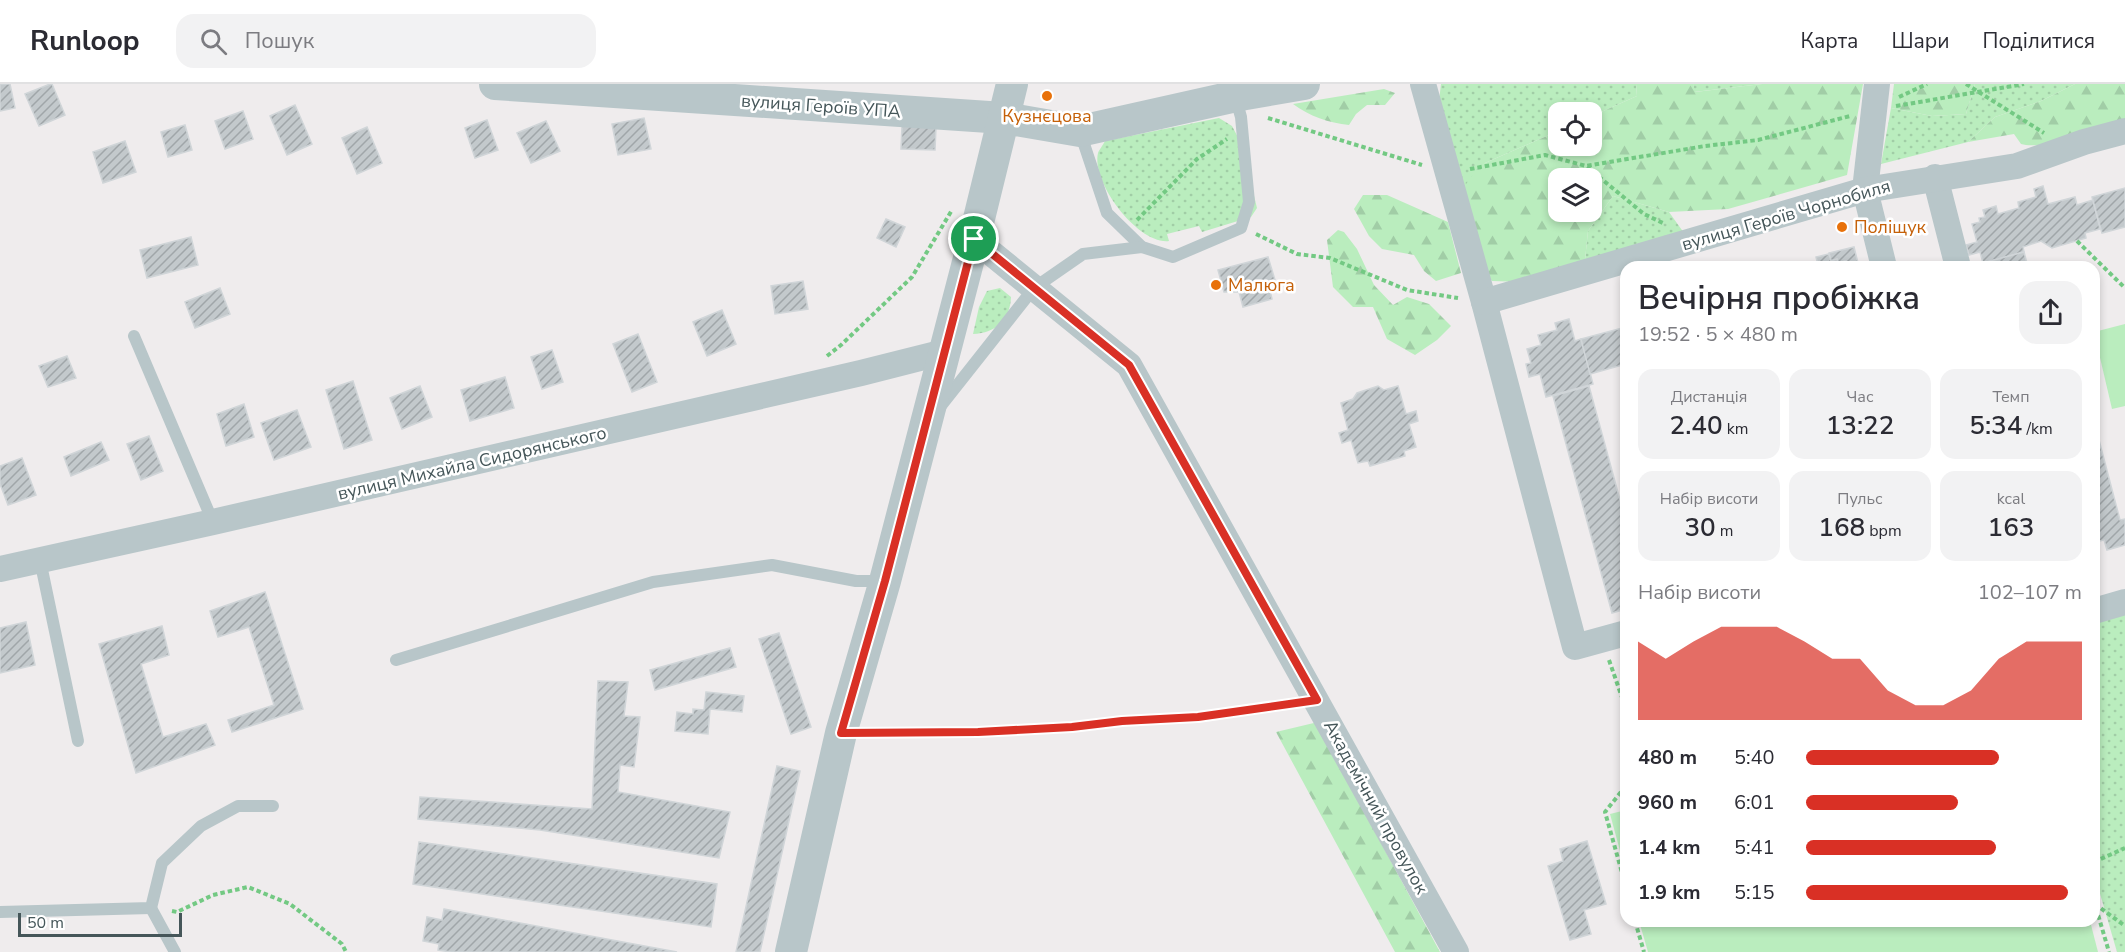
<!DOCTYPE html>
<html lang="uk">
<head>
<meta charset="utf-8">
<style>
	:root { --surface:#fff; --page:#f2f2f3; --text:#2b2b33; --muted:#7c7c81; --line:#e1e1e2; --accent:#d93025 }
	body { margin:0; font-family:"Nunito Sans",sans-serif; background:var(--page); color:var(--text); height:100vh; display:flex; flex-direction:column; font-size:22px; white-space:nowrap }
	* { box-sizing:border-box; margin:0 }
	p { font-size:20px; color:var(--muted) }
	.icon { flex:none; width:33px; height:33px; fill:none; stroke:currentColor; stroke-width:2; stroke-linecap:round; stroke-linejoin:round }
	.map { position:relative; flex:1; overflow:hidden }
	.details { position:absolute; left:1620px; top:177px; width:480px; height:666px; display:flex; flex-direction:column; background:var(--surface); border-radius:18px; box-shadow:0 3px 9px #0003 }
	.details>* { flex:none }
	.fabs { position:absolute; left:1548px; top:18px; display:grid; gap:12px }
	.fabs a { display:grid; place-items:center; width:54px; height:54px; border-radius:12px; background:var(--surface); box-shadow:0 3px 9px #0003; font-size:30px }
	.scale { position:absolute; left:18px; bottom:15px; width:164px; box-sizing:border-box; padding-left:6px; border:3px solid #455659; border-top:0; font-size:16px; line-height:21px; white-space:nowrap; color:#455659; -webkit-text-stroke:4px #fff; paint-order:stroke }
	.pin { position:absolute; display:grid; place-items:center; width:51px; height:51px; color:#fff; margin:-26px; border:3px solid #fff; border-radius:50%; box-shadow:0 2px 6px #0007 }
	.round { display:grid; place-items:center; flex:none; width:63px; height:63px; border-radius:18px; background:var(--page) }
	.headline { display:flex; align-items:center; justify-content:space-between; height:102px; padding:0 18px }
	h1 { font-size:33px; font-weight:600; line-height:45px }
	.figures { display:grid; grid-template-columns:repeat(3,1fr); gap:9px; height:102px; padding:6px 18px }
	.figures div { display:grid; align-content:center; border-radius:15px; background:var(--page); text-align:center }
	.figures b { font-size:26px; font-weight:600 }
	.figures small { font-size:16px; font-weight:400 }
	.figures p { font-size:16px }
	.chart { height:168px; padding:12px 18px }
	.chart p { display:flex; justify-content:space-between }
	.chart svg { width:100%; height:108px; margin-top:6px; fill:var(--accent); opacity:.7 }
	ul { padding:0 18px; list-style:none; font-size:20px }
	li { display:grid; grid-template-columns:96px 72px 1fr; align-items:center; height:45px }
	li i { height:15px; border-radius:8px; background:var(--accent) }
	header { display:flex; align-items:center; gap:36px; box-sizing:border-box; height:84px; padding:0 30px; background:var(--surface); border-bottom:2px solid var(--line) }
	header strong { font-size:28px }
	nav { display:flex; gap:33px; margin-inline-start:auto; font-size:21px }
	.search { width:420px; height:54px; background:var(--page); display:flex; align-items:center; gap:15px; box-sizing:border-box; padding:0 21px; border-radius:18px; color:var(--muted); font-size:22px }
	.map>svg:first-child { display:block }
	.grass { fill:url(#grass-dots) }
	.forest { fill:url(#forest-firs); fill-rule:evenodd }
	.park { fill:#baedbe }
	.building { fill:url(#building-hatch); stroke:#d0d5d8; stroke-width:1.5 }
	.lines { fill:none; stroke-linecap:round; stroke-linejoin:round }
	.path { stroke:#73c983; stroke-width:4; stroke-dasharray:4.5 3; stroke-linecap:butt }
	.service { stroke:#b8c6c9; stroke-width:12 }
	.minor { stroke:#b8c6c9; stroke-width:26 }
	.tertiary { stroke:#b8c6c9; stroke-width:32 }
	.route-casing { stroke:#fff; stroke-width:12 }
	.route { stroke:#d93025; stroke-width:8 }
	.food-dot { fill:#e8710a; stroke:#fff; stroke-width:2 }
	.labels { text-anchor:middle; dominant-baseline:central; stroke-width:5; stroke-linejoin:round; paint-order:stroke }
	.street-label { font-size:18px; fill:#455659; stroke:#fff }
	.food-label { font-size:18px; fill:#c56008; stroke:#fff; text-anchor:start }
</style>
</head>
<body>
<header>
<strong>Runloop</strong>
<div class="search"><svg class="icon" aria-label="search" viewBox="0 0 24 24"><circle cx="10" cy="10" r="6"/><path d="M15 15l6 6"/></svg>Пошук</div>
<nav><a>Карта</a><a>Шари</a><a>Поділитися</a></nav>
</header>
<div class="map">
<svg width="2125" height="868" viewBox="0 0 2125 868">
	<defs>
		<pattern id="grass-dots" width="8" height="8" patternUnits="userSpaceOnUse" patternTransform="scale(1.5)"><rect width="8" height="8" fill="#baedbe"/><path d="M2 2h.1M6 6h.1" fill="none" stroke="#a1cda6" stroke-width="1.8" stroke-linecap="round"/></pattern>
		<pattern id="forest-firs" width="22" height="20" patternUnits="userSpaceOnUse" patternTransform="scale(1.5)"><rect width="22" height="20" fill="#baedbe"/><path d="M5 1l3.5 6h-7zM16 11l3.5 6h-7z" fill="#a1cda6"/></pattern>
		<pattern id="building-hatch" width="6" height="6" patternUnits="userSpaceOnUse" patternTransform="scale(1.5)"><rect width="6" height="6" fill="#c3c9cc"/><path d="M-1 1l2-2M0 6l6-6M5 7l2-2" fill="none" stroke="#a0a6a9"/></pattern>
	</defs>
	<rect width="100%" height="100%" fill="#efeced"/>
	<g class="grass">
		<path d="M1441,0H1636L1637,12L1592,32V28H1558V47L1485,79L1461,107L1439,17Z"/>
		<path d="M1693,0H1762L1694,8Z"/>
		<path d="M1975,0H2075L2041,17L1995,33L1968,58L1881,80L1891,24L1932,32L1966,30Z"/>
		<path d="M1219,34L1232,42L1241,59L1257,124L1251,133L1202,148L1199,142L1167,150L1169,157C1139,161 1091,99 1098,69C1099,66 1103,61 1105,57Z"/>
		<path d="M1613,112L1669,128L1684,149L1585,176L1588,147Z"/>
		<path d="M1000,204L1011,213C1010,236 996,249 973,250L979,223L987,207Z"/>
		<path d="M2125,529V868H2117L2094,789V538Z"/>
	</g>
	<g class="forest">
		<path d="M1636,0H1693L1695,8L1762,0H1863L1847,91L1728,125L1669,128L1613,112L1588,147L1585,176L1523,198L1492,197L1484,187L1461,107L1477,85L1485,79L1558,47V62H1592V32L1637,12ZM1558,94H1592V128H1558Z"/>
		<path d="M1894,0H1975L1966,30L1932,32L1891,24Z"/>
		<path d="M2075,0H2125V38C2101,45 2043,67 2021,60L2014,50L1968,58L1995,33L2041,17Z"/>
		<path d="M1384,5L1395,9L1385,21H1367L1356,30L1349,41C1329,39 1309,32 1293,20Z"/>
		<path d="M1363,111H1387L1448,138L1461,189L1436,197L1424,187L1414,171L1382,165L1369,152L1354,125Z"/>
		<path d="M1338,146L1344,148L1357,165L1374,201L1393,221L1407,213L1429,220L1451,242L1437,256L1415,271L1387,255L1373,223H1353L1333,203L1327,156Z"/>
		<path d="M1318,638L1323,652L1440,868H1395L1276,648Z"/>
	</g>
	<g class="park">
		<path d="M2125,240V322L2112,325L2094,248Z"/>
		<path d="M1626,726V789L1610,730Z"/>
		<path d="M1639,837H2090L2098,868H1648Z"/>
	</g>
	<g class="building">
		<path d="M0,0H10L15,24L0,27Z"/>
		<path d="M50,0H52L65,31L39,42L25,10Z"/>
		<path d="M295,21L312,60L287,71L270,32Z"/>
		<path d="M243,27L253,55L225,65L215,37Z"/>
		<path d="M644,34L651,65L618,71L612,40Z"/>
		<path d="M487,36L498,66L475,74L465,44Z"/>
		<path d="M546,37L560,67L531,79L517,49Z"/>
		<path d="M185,41L192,66L168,73L161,48Z"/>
		<path d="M902,42L936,43L935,66L901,65Z"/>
		<path d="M367,43L382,79L357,90L342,54Z"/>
		<path d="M125,57L136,88L103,99L93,68Z"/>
		<path d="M2043,102L2048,120L2075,113L2077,121L2093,116L2100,145L2085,149L2086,154L2052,164L2041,157L2023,163L2024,168L1983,179L1980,168L1969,171L1966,161L1977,158L1972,140L1980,138L1979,134L1985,133L1983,126L1996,122L1998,130L2019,124L2018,118L2036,113L2034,105Z"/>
		<path d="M2125,104V143L2102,149L2092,113Z"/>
		<path d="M886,135L905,143L896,163L877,154Z"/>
		<path d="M191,153L198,181L147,194L140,166Z"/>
		<path d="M1854,163L1859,183H1847L1846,177L1838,179L1837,175L1831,177L1829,169Z"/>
		<path d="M2024,168L2028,183H1984L1983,179Z"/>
		<path d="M1829,170L1831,177L1837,175L1838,179L1845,177L1847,183H1810L1818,181L1816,173Z"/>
		<path d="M1268,173L1275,196L1268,198L1272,215L1243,223L1239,208H1224L1218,186Z"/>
		<path d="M803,197L808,225L775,230L771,202Z"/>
		<path d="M220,204L230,230L195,244L185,218Z"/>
		<path d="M722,226L736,260L707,272L693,238Z"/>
		<path d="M1569,235L1575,257L1581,255L1593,300L1546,313L1540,290L1529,293L1526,280L1531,279L1527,265L1541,261L1538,251L1557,246L1555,239Z"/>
		<path d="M1626,243V280L1590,290L1581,255Z"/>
		<path d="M638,250L657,298L632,308L613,260Z"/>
		<path d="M552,266L563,298L542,305L531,273Z"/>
		<path d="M67,272L76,294L48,303L39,282Z"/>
		<path d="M505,293L514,324L470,337L461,306Z"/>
		<path d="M353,297L372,356L344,365L326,306Z"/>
		<path d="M420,302L432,333L402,345L390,314Z"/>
		<path d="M1378,302L1384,306L1398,302L1406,330L1416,327L1418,337L1409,340L1416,363L1404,367L1405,372L1370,382L1368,377L1358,379L1351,356L1342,359L1339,349L1348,346L1341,319L1353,315L1357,309Z"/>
		<path d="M1589,302L1626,438V525L1612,529L1553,312Z"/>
		<path d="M244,320L254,353L226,362L217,330Z"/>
		<path d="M297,326L311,363L274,376L261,339Z"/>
		<path d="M2094,337L2120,436L2125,435V461L2107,466L2104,456L2094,458Z"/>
		<path d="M149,352L163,387L141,396L127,360Z"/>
		<path d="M101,358L109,376L71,392L64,373Z"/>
		<path d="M22,374L36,411L8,421L0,400V382Z"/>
		<path d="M265,508L303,625L232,648L228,636L274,621L249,543L218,553L210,527Z"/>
		<path d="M26,538L35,581L0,589V544Z"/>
		<path d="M162,542L169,571L141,580L163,653L206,640L215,661L136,689L99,560Z"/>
		<path d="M779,549L811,643L791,650L759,555Z"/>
		<path d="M730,564L736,583L655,606L650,586Z"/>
		<path d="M598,597L628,598L624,632L640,633L634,683L620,681L618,708L730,728L719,774L540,746L418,735L420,713L592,725Z"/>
		<path d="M706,608L744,612L742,628L710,625L708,650L675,647L677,628L693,630V625L704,626Z"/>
		<path d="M777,682L800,687L760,868H736Z"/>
		<path d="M1587,757L1606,820L1584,826L1591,850L1570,856L1548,782L1563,777L1560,765Z"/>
		<path d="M419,758L717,800L711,843L413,800Z"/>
		<path d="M444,825L677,868H451L438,866L439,860L423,857L427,833L442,836Z"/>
	</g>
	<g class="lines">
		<g class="path">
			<path d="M1966,0L2044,49"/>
			<path d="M1899,13L1927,0"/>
			<path d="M1896,22L2024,0"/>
			<path d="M1268,34L1422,81"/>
			<path d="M1587,83L1644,130L1665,140"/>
			<path d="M1470,85L1545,71L1586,82L1705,62L1758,56L1850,32"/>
			<path d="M1137,136L1197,75L1227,55"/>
			<path d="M1256,150L1297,170L1330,174L1407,206L1458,214"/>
			<path d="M2077,157L2125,204"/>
			<path d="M827,272L841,261L912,193L952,126"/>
			<path d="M1609,576L1626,625"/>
			<path d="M868,649L978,648L1073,643L1122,637L1198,633L1291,620"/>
			<path d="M1626,694L1621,708L1605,728L1626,803"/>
			<path d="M2094,778L2125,764"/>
			<path d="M2094,817L2109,868"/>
			<path d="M2095,820L2125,842"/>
			<path d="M172,827L177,828L213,811L248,803L290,820L342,860L346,868"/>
			<path d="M1635,837L1644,868"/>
		</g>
		<g class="service">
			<path d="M1080,48L1107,129L1142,163L1173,173L1241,144L1249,118L1241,33L1235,12"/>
			<path d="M134,252L213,438"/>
			<path d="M940,323L1034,204L1083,170L1142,163"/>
			<path d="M40,476L78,657"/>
			<path d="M396,576L653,498L772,481L856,497H884"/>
			<path d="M151,824L175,868"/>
			<path d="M0,828L151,824L162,779L201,742L238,722H273"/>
		</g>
		<g class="minor">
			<path d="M1423,0L1484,218L1575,563L1626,549"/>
			<path d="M1877,0L1865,106L1884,183"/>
			<path d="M1935,93L1958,183"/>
			<path d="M974,155L1129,281L1456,868"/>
			<path d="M1484,218L1865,106L2017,82L2084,58L2125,47"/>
			<path d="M0,485L213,438L861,289L944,268"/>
			<path d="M2094,527L2125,518"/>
		</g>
		<g class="tertiary">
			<path d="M495,0L1004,34L1080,47L1246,10L1304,0"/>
			<path d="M791,868L841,649L885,497L974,155L1012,0"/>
		</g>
	</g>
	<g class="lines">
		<defs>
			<path id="route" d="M974,155L1129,281L1317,616L1198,633L1122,637L1072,643L978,648L841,649L885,497Z"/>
		</defs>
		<use href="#route" class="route-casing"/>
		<use href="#route" class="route"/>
	</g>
	<g class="food-dot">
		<circle cx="1047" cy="12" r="6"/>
		<circle cx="1842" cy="143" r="6"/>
		<circle cx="1216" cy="201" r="6"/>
	</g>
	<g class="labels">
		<g class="street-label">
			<text transform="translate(821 22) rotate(4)">вулиця Героїв УПА</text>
			<text transform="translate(1786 131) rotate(-16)">вулиця Героїв Чорнобиля</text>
			<text transform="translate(472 379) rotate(-13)">вулиця Михайла Сидорянського</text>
			<text transform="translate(1376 723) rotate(61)">Академічний провулок</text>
		</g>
		<g class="food-label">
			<text x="1047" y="32" text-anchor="middle">Кузнєцова</text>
			<text x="1854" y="143">Поліщук</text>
			<text x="1228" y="201">Малюга</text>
		</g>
	</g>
</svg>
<div class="fabs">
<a><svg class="icon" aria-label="locate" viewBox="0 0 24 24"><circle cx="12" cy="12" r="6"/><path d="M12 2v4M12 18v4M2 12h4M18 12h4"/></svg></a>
<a><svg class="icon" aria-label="layers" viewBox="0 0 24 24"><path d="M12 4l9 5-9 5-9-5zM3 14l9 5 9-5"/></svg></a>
</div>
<div class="scale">50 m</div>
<div class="pin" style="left:974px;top:155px;background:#1e9e55"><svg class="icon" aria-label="arrive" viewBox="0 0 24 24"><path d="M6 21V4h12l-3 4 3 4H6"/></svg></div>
<section class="details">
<div class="headline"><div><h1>Вечірня пробіжка</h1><p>19:52 · 5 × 480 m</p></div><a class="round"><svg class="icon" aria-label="share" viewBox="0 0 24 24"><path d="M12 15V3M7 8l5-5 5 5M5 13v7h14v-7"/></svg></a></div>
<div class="figures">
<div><p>Дистанція</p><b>2.40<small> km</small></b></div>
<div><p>Час</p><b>13:22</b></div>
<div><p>Темп</p><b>5:34<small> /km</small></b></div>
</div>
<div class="figures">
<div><p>Набір висоти</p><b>30<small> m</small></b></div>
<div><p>Пульс</p><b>168<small> bpm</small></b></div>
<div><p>kcal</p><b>163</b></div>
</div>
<div class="chart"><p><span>Набір висоти</span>102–107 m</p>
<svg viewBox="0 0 160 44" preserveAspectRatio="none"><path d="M0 44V12L10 19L20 12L30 6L40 6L50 6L60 12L70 19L80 19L90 32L100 38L110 38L120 32L130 19L140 12L150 12L160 12V44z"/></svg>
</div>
<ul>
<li><b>480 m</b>5:40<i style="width:70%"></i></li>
<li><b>960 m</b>6:01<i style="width:55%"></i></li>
<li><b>1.4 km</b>5:41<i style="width:69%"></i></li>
<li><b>1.9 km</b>5:15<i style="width:95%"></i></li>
</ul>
</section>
</div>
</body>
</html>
